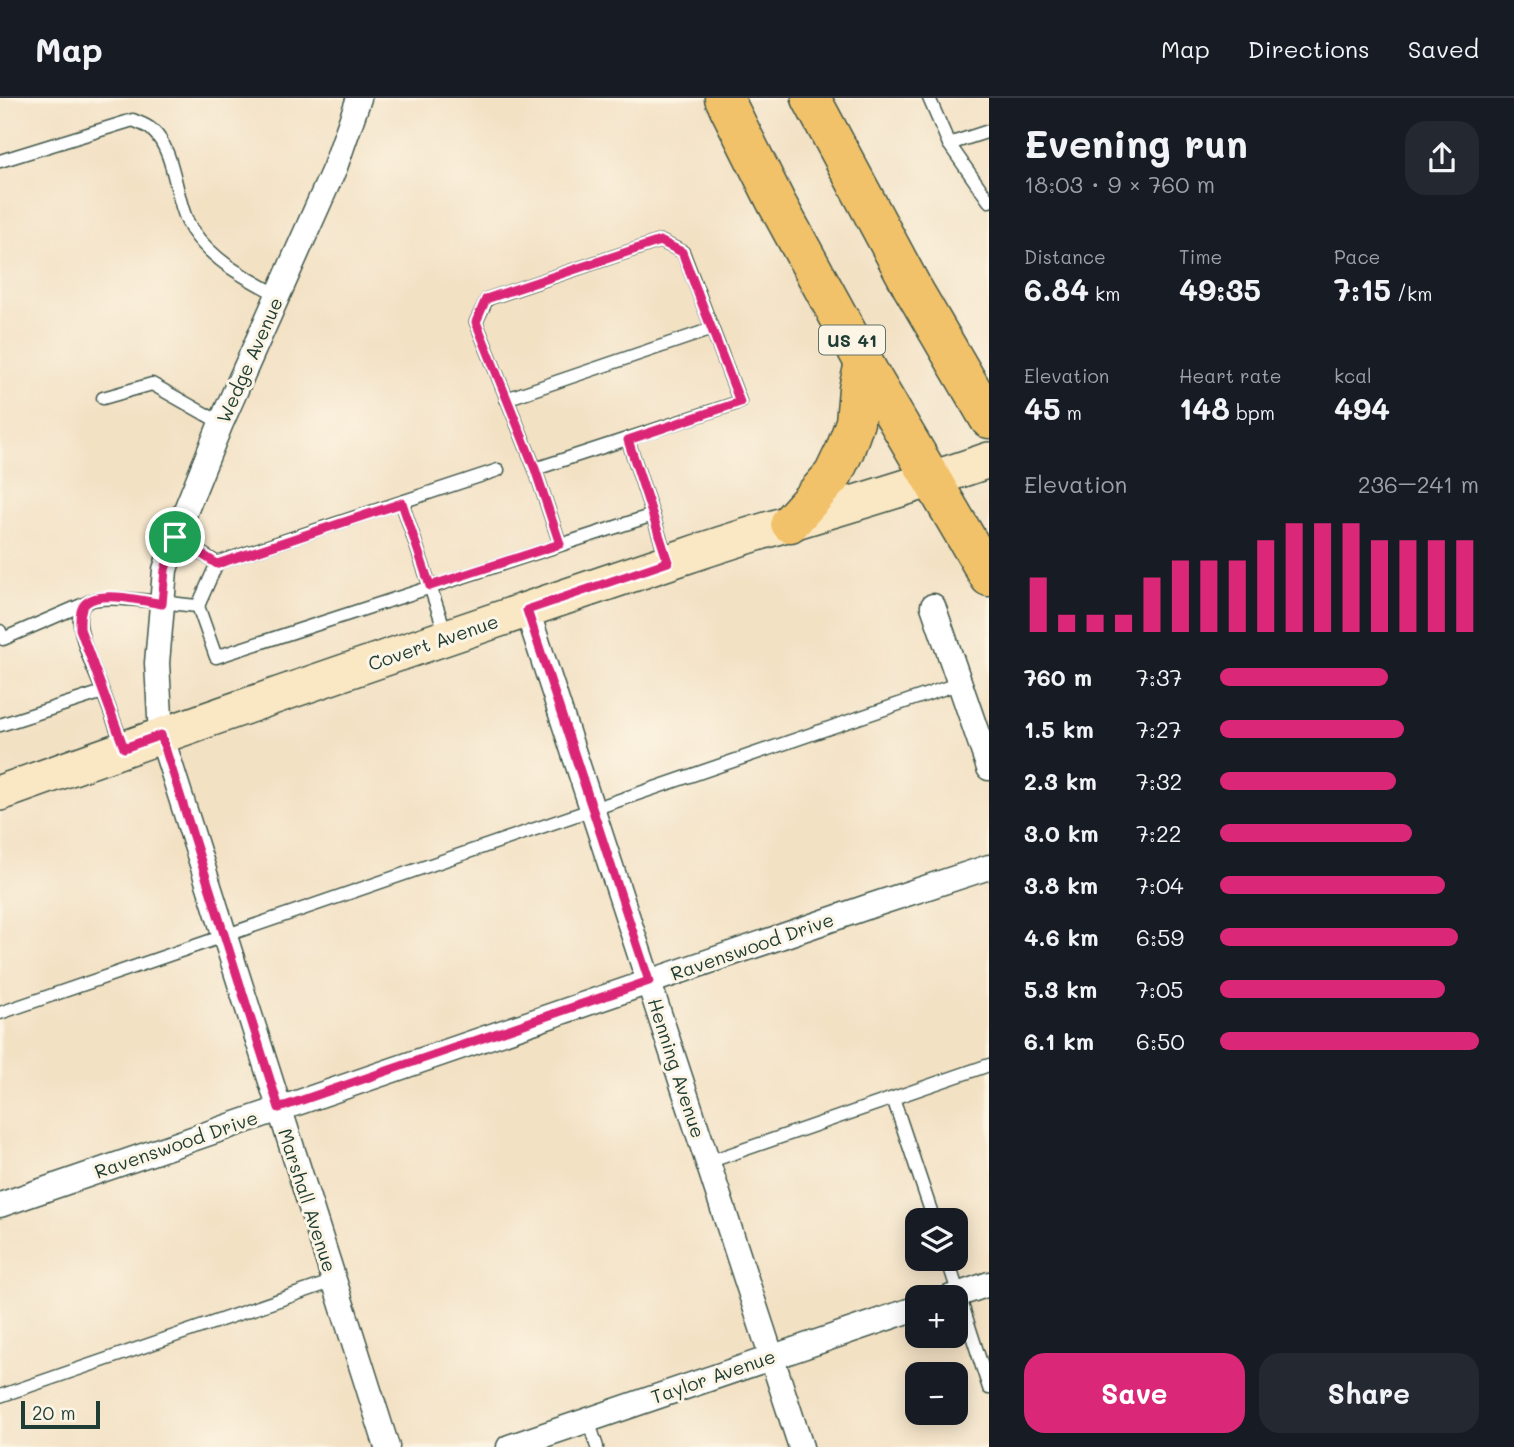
<!DOCTYPE html>
<html lang="en">
<head>
<meta charset="utf-8">
<style>
	:root { --surface:#171b24; --page:#242831; --text:#f1f3f6; --muted:#9ea1a6; --line:#363941; --accent:#db2777 }
	body { margin:0; font-family:Mali,sans-serif; background:var(--page); color:var(--text); height:100vh; display:flex; flex-direction:column; font-size:26px; white-space:nowrap }
	* { box-sizing:border-box; margin:0 }
	p { font-size:23px; color:var(--muted) }
	.icon { flex:none; width:38px; height:38px; fill:none; stroke:currentColor; stroke-width:2; stroke-linecap:round; stroke-linejoin:round }
	.map { position:relative; flex:1; overflow:hidden }
	.side { display:flex; flex-direction:column; background:var(--surface); width:525px }
	.side>* { flex:none }
	.fabs { position:absolute; left:905px; top:1110px; display:grid; gap:14px }
	.fabs a { display:grid; place-items:center; width:63px; height:63px; border-radius:14px; background:var(--surface); box-shadow:0 4px 18px #0003; font-size:35px }
	.scale { position:absolute; left:21px; bottom:18px; width:79px; box-sizing:border-box; padding-left:7px; border:4px solid #1f3d34; border-top:0; font-size:19px; line-height:24px; white-space:nowrap; color:#1f3d34; -webkit-text-stroke:5px #fcf5e5; paint-order:stroke }
	.pin { position:absolute; display:grid; place-items:center; width:60px; height:60px; color:#fff; margin:-30px; border:4px solid #fff; border-radius:50%; box-shadow:0 2px 7px #0007 }
	.round { display:grid; place-items:center; flex:none; width:74px; height:74px; border-radius:21px; background:var(--page) }
	.overview { display:flex; align-items:center; justify-content:space-between; height:119px; padding:0 35px }
	h1 { font-size:38px; font-weight:700; line-height:52px }
	.figures { display:grid; grid-template-columns:repeat(3,1fr); gap:10px; height:119px; padding:7px 35px }
	.figures div { display:grid; align-content:center }
	.figures b { font-size:30px; font-weight:700 }
	.figures small { font-size:19px; font-weight:400 }
	.figures p { font-size:19px }
	.chart { height:196px; padding:14px 35px }
	.chart p { display:flex; justify-content:space-between }
	.chart svg { width:100%; height:126px; margin-top:7px; stroke:var(--accent); stroke-width:6 }
	.action { display:flex; gap:14px; margin-top:auto; padding:14px 35px }
	.action a { flex:1; height:80px; border-radius:21px; background:var(--accent); color:#fff; font-size:28px; font-weight:700; line-height:80px; text-align:center }
	.action a+a { background:var(--page); color:var(--text) }
	ul { padding:0 35px; list-style:none; font-size:23px }
	li { display:grid; grid-template-columns:112px 84px 1fr; align-items:center; height:52px }
	li i { height:18px; border-radius:9px; background:var(--accent) }
	header { display:flex; align-items:center; gap:42px; box-sizing:border-box; height:98px; padding:0 35px; background:var(--surface); border-bottom:2px solid var(--line) }
	header strong { font-size:33px }
	nav { display:flex; gap:38px; margin-inline-start:auto; font-size:24px }
	main { display:flex; flex:1; min-height:0 }
	.map>svg:first-child { display:block }
	.lines { fill:none; stroke-linecap:round; stroke-linejoin:round }
	.lane-casing { stroke:#3f564a; stroke-width:15 }
	.street-casing { stroke:#3f564a; stroke-width:27 }
	.secondary-casing { stroke:#3f564a; stroke-width:38 }
	.highway-casing { stroke:#3f564a; stroke-width:41 }
	.lane { stroke:#fff; stroke-width:12 }
	.street { stroke:#fff; stroke-width:24 }
	.secondary { stroke:#fae7c3; stroke-width:35 }
	.highway { stroke:#f2c26a; stroke-width:38 }
	.route-casing { stroke:#fff; stroke-width:14 }
	.route { stroke:#db2777; stroke-width:9 }
	.labels { text-anchor:middle; dominant-baseline:central; stroke-width:6; stroke-linejoin:round; paint-order:stroke }
	.shield { fill:#fcf5e5; stroke:#617469; stroke-width:2 }
	.shield-label { font-size:18px; font-weight:bold; fill:#1f3d34 }
	.street-label { font-size:19px; fill:#1f3d34; stroke:#fcf5e5 }
</style>
</head>
<body>
<header>
<strong>Map</strong>
<nav><a>Map</a><a>Directions</a><a>Saved</a></nav>
</header>
<main>
<div class="map">
<svg width="989" height="1349" viewBox="0 0 989 1349">
	<rect width="100%" height="100%" fill="#fcf5e5"/>
	<filter id="ink" filterUnits="userSpaceOnUse"><feTurbulence type="fractalNoise" baseFrequency=".0143" numOctaves="2"/><feDisplacementMap in="SourceGraphic" scale="14" xChannelSelector="R" yChannelSelector="G"/><feConvolveMatrix kernelMatrix="1 2 1 2 8 2 1 2 1" color-interpolation-filters="sRGB"/></filter>
	<filter id="wash" filterUnits="userSpaceOnUse"><feTurbulence type="fractalNoise" baseFrequency=".00686" numOctaves="4" result="noise"/><feDisplacementMap in="SourceGraphic" scale="28" xChannelSelector="R" yChannelSelector="G"/><feGaussianBlur stdDeviation="1.57" result="paint"/><feColorMatrix in="noise" values="0 0 0 0 0 0 0 0 0 0 0 0 0 0 0 0 0 1.4 0 .05"/><feComposite in="paint" operator="in"/></filter>
	<g filter="url(#wash)">
		<rect width="100%" height="100%" fill="#f3e1c4"/>
	</g>
	<g filter="url(#ink)">
		<g class="lines">
			<defs>
				<g id="lane">
					<path d="M929,0L949,46L989,103"/>
					<path d="M949,46L989,33"/>
					<path d="M0,63L133,22C139,25 147,27 152,32C177,54 174,104 192,132C214,164 245,179 278,197"/>
					<path d="M103,300L152,286L221,325"/>
					<path d="M506,301L712,231"/>
					<path d="M628,342L667,461"/>
					<path d="M535,371L740,304L683,154L660,143L487,201L476,224L535,371L560,446"/>
					<path d="M402,405L446,536"/>
					<path d="M175,439L217,465L498,372"/>
					<path d="M198,508L217,465"/>
					<path d="M0,533L3,541L84,506"/>
					<path d="M103,594C95,574 85,553 81,532C79,524 79,512 85,506C97,493 177,507 198,508L216,559L653,417"/>
					<path d="M0,627L103,594L124,650"/>
					<path d="M0,915L960,585"/>
					<path d="M893,1000L934,1122"/>
					<path d="M708,1064L989,967"/>
					<path d="M947,1160L989,1290"/>
					<path d="M0,1298L334,1183"/>
					<path d="M588,1322L597,1349"/>
				</g>
				<g id="street">
					<path d="M359,0L335,69L221,325L175,439L165,472L157,565L161,637L387,1349"/>
					<path d="M933,508L989,670"/>
					<path d="M527,512L801,1349"/>
					<path d="M0,1107L870,808L989,769"/>
					<path d="M951,1199L989,1186"/>
					<path d="M509,1349L917,1210"/>
				</g>
				<path id="secondary" d="M0,695C228,613 457,535 686,458C786,424 889,397 989,362"/>
				<g id="highway">
					<path d="M724,0L776,104L870,276L989,479"/>
					<path d="M811,0L912,189L989,321"/>
					<path d="M790,425L833,377L845,352L855,324L858,291L864,265"/>
				</g>
			</defs>
			<use href="#lane" class="lane-casing"/>
			<use href="#street" class="street-casing"/>
			<use href="#secondary" class="secondary-casing"/>
			<use href="#highway" class="highway-casing"/>
			<use href="#lane" class="lane"/>
			<use href="#street" class="street"/>
			<use href="#secondary" class="secondary"/>
			<use href="#highway" class="highway"/>
		</g>
	</g>
	<g class="lines" filter="url(#ink)">
		<defs>
			<path id="route" d="M660,143L682,154L740,304L628,342L668,464L527,512L649,883L279,1010L161,637L124,650L80,531C80,522 79,511 86,505C101,492 144,503 162,506L165,472L175,439L217,466L402,405L430,488L560,446L535,371L476,224L486,201Z"/>
		</defs>
		<use href="#route" class="route-casing"/>
		<use href="#route" class="route"/>
	</g>
	<g class="labels">
		<rect class="shield" x="819" y="227.5" width="66" height="29" rx="5"/>
		<g class="shield-label">
			<text x="852" y="242">US 41</text>
		</g>
		<g class="street-label">
			<text transform="translate(249 262) rotate(-66)">Wedge Avenue</text>
			<text transform="translate(433 544) rotate(-19)">Covert Avenue</text>
			<text transform="translate(752 848) rotate(-19)">Ravenswood Drive</text>
			<text transform="translate(677 970) rotate(72)">Henning Avenue</text>
			<text transform="translate(176 1046) rotate(-19)">Ravenswood Drive</text>
			<text transform="translate(308 1102) rotate(72)">Marshall Avenue</text>
			<text transform="translate(713 1278) rotate(-19)">Taylor Avenue</text>
		</g>
	</g>
</svg>
<div class="fabs">
<a><svg class="icon" aria-label="layers" viewBox="0 0 24 24"><path d="M12 4l9 5-9 5-9-5zM3 14l9 5 9-5"/></svg></a>
<a>+</a>
<a>−</a>
</div>
<div class="scale">20 m</div>
<div class="pin" style="left:175px;top:439px;background:#1e9e55"><svg class="icon" aria-label="arrive" viewBox="0 0 24 24"><path d="M6 21V4h12l-3 4 3 4H6"/></svg></div>
</div>
<section class="side">
<div class="overview"><div><h1>Evening run</h1><p>18:03 · 9 × 760 m</p></div><a class="round"><svg class="icon" aria-label="share" viewBox="0 0 24 24"><path d="M12 15V3M7 8l5-5 5 5M5 13v7h14v-7"/></svg></a></div>
<div class="figures">
<div><p>Distance</p><b>6.84<small> km</small></b></div>
<div><p>Time</p><b>49:35</b></div>
<div><p>Pace</p><b>7:15<small> /km</small></b></div>
</div>
<div class="figures">
<div><p>Elevation</p><b>45<small> m</small></b></div>
<div><p>Heart rate</p><b>148<small> bpm</small></b></div>
<div><p>kcal</p><b>494</b></div>
</div>
<div class="chart"><p><span>Elevation</span>236–241 m</p>
<svg viewBox="0 0 160 44" preserveAspectRatio="none"><path d="M5 44V25M15 44V38M25 44V38M35 44V38M45 44V25M55 44V19M65 44V19M75 44V19M85 44V12M95 44V6M105 44V6M115 44V6M125 44V12M135 44V12M145 44V12M155 44V12"/></svg>
</div>
<ul>
<li><b>760 m</b>7:37<i style="width:65%"></i></li>
<li><b>1.5 km</b>7:27<i style="width:71%"></i></li>
<li><b>2.3 km</b>7:32<i style="width:68%"></i></li>
<li><b>3.0 km</b>7:22<i style="width:74%"></i></li>
<li><b>3.8 km</b>7:04<i style="width:87%"></i></li>
<li><b>4.6 km</b>6:59<i style="width:92%"></i></li>
<li><b>5.3 km</b>7:05<i style="width:87%"></i></li>
<li><b>6.1 km</b>6:50<i style="width:100%"></i></li>
</ul>
<div class="action"><a>Save</a><a>Share</a></div>
</section>
</main>
</body>
</html>
